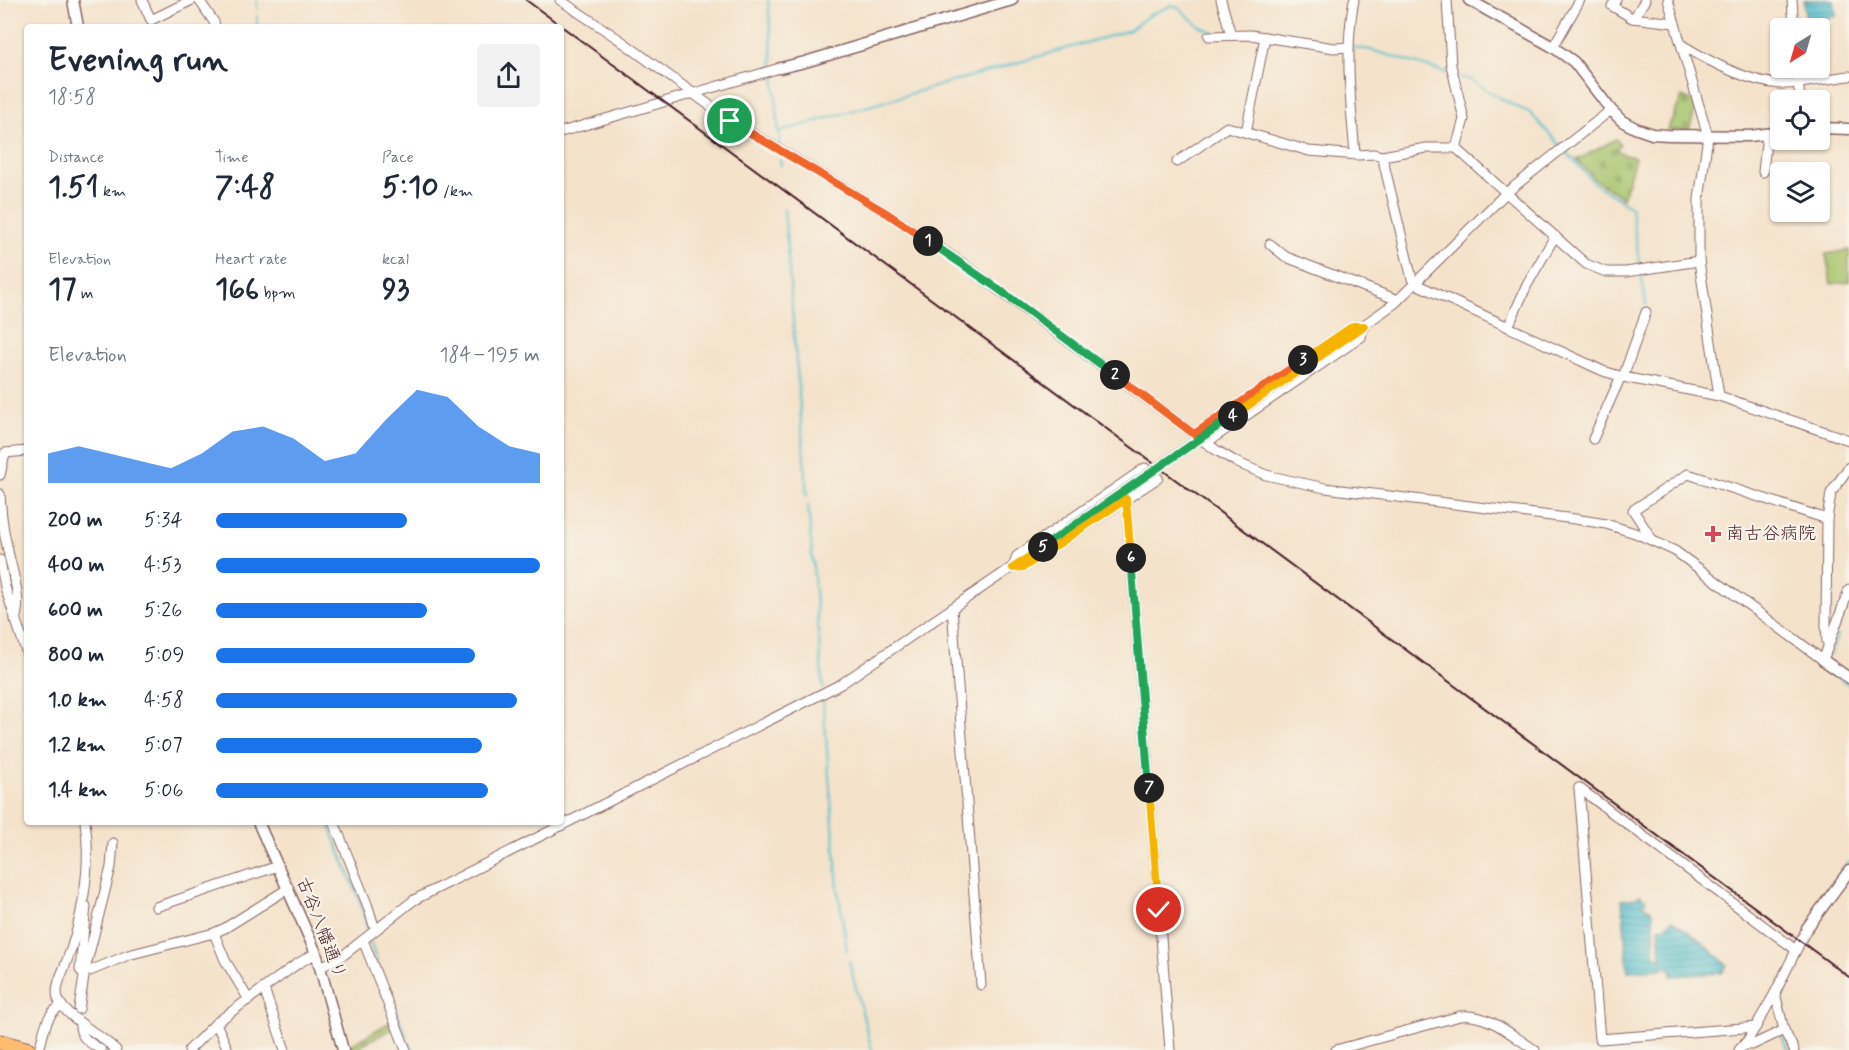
<!DOCTYPE html>
<html lang="en">
<head>
<meta charset="utf-8">
<style>
	:root { --surface:#fff; --page:#f2f2f3; --text:#1f2937; --muted:#747a83; --accent:#1a73e8 }
	body { margin:0; font-family:Mynerve,"Klee One",sans-serif; background:var(--page); color:var(--text); height:100vh; display:flex; flex-direction:column; font-size:22px; white-space:nowrap }
	* { box-sizing:border-box; margin:0 }
	p { font-size:20px; color:var(--muted) }
	.icon { flex:none; width:33px; height:33px; fill:none; stroke:currentColor; stroke-width:2; stroke-linecap:round; stroke-linejoin:round }
	.map { position:relative; flex:1; overflow:hidden }
	.drawer { position:absolute; left:24px; top:24px; width:540px; height:801px; display:flex; flex-direction:column; background:var(--surface); border-radius:6px; box-shadow:0 2px 4px #0004 }
	.drawer>* { flex:none }
	.needle { width:39px; rotate:217deg }
	.tools { position:absolute; left:1770px; top:18px; display:grid; gap:12px }
	.tools a { display:grid; place-items:center; width:60px; height:60px; border-radius:6px; background:var(--surface); box-shadow:0 2px 4px #0004; font-size:30px }
	.pin { position:absolute; display:grid; place-items:center; width:51px; height:51px; color:#fff; margin:-26px; border:3px solid #fff; border-radius:50%; box-shadow:0 2px 6px #0007 }
	.km { position:absolute; width:30px; height:30px; margin:-15px; border-radius:50%; background:#222; color:#fff; font-size:16px; line-height:30px; text-align:center }
	.round { display:grid; place-items:center; flex:none; width:63px; height:63px; border-radius:6px; background:var(--page) }
	.head { display:flex; align-items:center; justify-content:space-between; height:102px; padding:0 24px }
	h1 { font-size:33px; font-weight:700; line-height:45px }
	.figures { display:grid; grid-template-columns:repeat(3,1fr); gap:9px; height:102px; padding:6px 24px }
	.figures div { display:grid; align-content:center }
	.figures b { font-size:30px; font-weight:700 }
	.figures small { font-size:16px; font-weight:400 }
	.figures p { font-size:16px }
	.chart { height:168px; padding:12px 24px }
	.chart p { display:flex; justify-content:space-between }
	.chart svg { width:100%; height:108px; margin-top:6px; fill:var(--accent); opacity:.7 }
	ul { padding:0 24px; list-style:none; font-size:20px }
	li { display:grid; grid-template-columns:96px 72px 1fr; align-items:center; height:45px }
	li i { height:15px; border-radius:8px; background:var(--accent) }
	.map>svg:first-child { display:block }
	.green { fill:#a5c269; stroke:#78704a; stroke-width:1.5 }
	.cemetery { fill:url(#cemetery-stones); stroke:#78704a; stroke-width:1.5 }
	.water { fill:url(#water-rules); stroke:#4e6e7b; stroke-width:1.5 }
	.lines { fill:none; stroke-linecap:round; stroke-linejoin:round }
	.stream { stroke:#51bdcb; stroke-width:2 }
	.minor-casing { stroke:#866363; stroke-width:11 }
	.tertiary-casing { stroke:#866363; stroke-width:13 }
	.trunk-casing { stroke:#866363; stroke-width:17 }
	.minor { stroke:#fff; stroke-width:9 }
	.tertiary { stroke:#fff; stroke-width:10 }
	.trunk { stroke:#febc70; stroke-width:15 }
	.rail { stroke:#4a1f2b; stroke-width:2 }
	.minor-bridge-casing { stroke:#866363; stroke-width:11; stroke-linecap:butt }
	.minor-bridge { stroke:#fff; stroke-width:9 }
	.split-1-casing { stroke:#fff; stroke-width:12 }
	.split-2-casing { stroke:#fff; stroke-width:12 }
	.split-3-casing { stroke:#fff; stroke-width:12 }
	.split-4-casing { stroke:#fff; stroke-width:12 }
	.split-5-casing { stroke:#fff; stroke-width:12 }
	.split-6-casing { stroke:#fff; stroke-width:12 }
	.split-7-casing { stroke:#fff; stroke-width:12 }
	.split-8-casing { stroke:#fff; stroke-width:12 }
	.split-1 { stroke:#f0652b; stroke-width:8 }
	.split-2 { stroke:#22a559; stroke-width:8 }
	.split-3 { stroke:#f0652b; stroke-width:8 }
	.split-4 { stroke:#f5b400; stroke-width:8 }
	.split-5 { stroke:#22a559; stroke-width:8 }
	.split-6 { stroke:#f5b400; stroke-width:8 }
	.split-7 { stroke:#22a559; stroke-width:8 }
	.split-8 { stroke:#f5b400; stroke-width:8 }
	.poi-dot { fill:#d1495b; stroke:#f7f3e8; stroke-width:2 }
	.labels { text-anchor:middle; dominant-baseline:central; stroke-width:4.5; stroke-linejoin:round; paint-order:stroke }
	.poi-label { font-size:18px; fill:#4a1f2b; stroke:#f7f3e8; text-anchor:start }
	.street-label { font-size:18px; fill:#4a1f2b; stroke:#f7f3e8 }
</style>
</head>
<body>
<div class="map">
<svg width="1849" height="1050" viewBox="0 0 1849 1050">
	<defs>
		<pattern id="cemetery-stones" width="16" height="16" patternUnits="userSpaceOnUse" patternTransform="scale(1.5)"><rect width="16" height="16" fill="#a5c269"/><path d="M2 7V4a2 2 0 0 1 4 0v3zM10 15v-3a2 2 0 0 1 4 0v3z" fill="#90a65b"/></pattern>
		<pattern id="water-rules" width="6" height="5" patternUnits="userSpaceOnUse" patternTransform="scale(1.5)"><rect width="6" height="5" fill="#51bdcb"/><path d="M0 2.5h6" fill="none" stroke="#4599a5"/></pattern>
	</defs>
	<rect width="100%" height="100%" fill="#f7f3e8"/>
	<filter id="ink" filterUnits="userSpaceOnUse"><feTurbulence type="fractalNoise" baseFrequency=".0167" numOctaves="2"/><feDisplacementMap in="SourceGraphic" scale="12" xChannelSelector="R" yChannelSelector="G"/><feConvolveMatrix kernelMatrix="1 2 1 2 8 2 1 2 1" color-interpolation-filters="sRGB"/></filter>
	<filter id="wash" filterUnits="userSpaceOnUse"><feTurbulence type="fractalNoise" baseFrequency=".008" numOctaves="4" result="noise"/><feDisplacementMap in="SourceGraphic" scale="24" xChannelSelector="R" yChannelSelector="G"/><feGaussianBlur stdDeviation="1.35" result="paint"/><feColorMatrix in="noise" values="0 0 0 0 0 0 0 0 0 0 0 0 0 0 0 0 0 1.4 0 .05"/><feComposite in="paint" operator="in"/></filter>
	<g filter="url(#wash)">
		<rect width="100%" height="100%" fill="#f4e2ca"/>
		<path class="green" d="M1849,250V282L1831,284L1826,254Z"/>
		<g class="cemetery">
			<path d="M1682,97L1694,102L1696,107L1689,130H1667Z"/>
			<path d="M1616,139L1620,144L1616,149L1625,155L1635,157L1623,198L1595,180L1577,160Z"/>
			<path d="M392,1021L395,1028L361,1045L362,1050H348L347,1047Z"/>
		</g>
		<g class="water">
			<path d="M1815,0H1834L1836,16L1806,20L1804,1Z"/>
			<path d="M1640,895L1646,900L1643,904L1652,911C1653,919 1655,929 1654,937C1653,947 1651,953 1661,959L1659,927L1666,926L1672,920L1696,937L1727,965L1722,973L1672,976L1671,969L1663,967L1661,969L1628,971L1622,900L1637,898Z"/>
		</g>
		<g class="lines">
			<g class="stream">
				<path d="M257,0V10"/>
				<path d="M768,0L773,66"/>
				<path d="M257,16V27"/>
				<path d="M1352,47L1371,50L1451,74"/>
				<path d="M774,72L780,147"/>
				<path d="M1456,76L1468,79L1505,101L1530,113L1562,147"/>
				<path d="M779,132L1130,30L1148,16L1172,5L1179,8L1199,26L1213,32"/>
				<path d="M1566,151L1594,183L1631,207L1640,267"/>
				<path d="M780,156L781,166"/>
				<path d="M784,208L807,496"/>
				<path d="M1641,272L1646,305"/>
				<path d="M808,505L823,689"/>
				<path d="M1831,655L1837,635"/>
				<path d="M1834,674L1849,685"/>
				<path d="M823,700L838,888L847,951"/>
				<path d="M328,822L360,901L368,930"/>
				<path d="M1816,907L1849,861"/>
				<path d="M370,941L377,962"/>
				<path d="M849,961L872,1050"/>
				<path d="M393,1004L407,1037"/>
				<path d="M1787,1025L1782,996L1803,951"/>
				<path d="M1781,1035L1789,1050"/>
				<path d="M410,1043L413,1050"/>
			</g>
		</g>
	</g>
	<g filter="url(#ink)">
		<g class="lines">
			<defs>
				<g id="minor">
					<path d="M142,0L151,20L192,0"/>
					<path d="M199,0L214,22L215,27"/>
					<path d="M560,0L620,40L731,121L888,214L959,261L1216,450L1238,463L1266,475L1325,488L1575,519L1606,524L1635,533L1675,551L1823,660L1849,590"/>
					<path d="M1221,0L1231,35"/>
					<path d="M1354,0C1344,51 1351,103 1355,155"/>
					<path d="M1447,0L1451,65L1464,119L1456,148"/>
					<path d="M1616,0L1612,6L1632,18L1675,23"/>
					<path d="M1668,0L1708,136L1699,199V261L1719,396"/>
					<path d="M1792,0L1794,28"/>
					<path d="M1634,18L1645,0"/>
					<path d="M1209,36L1251,35L1334,48L1349,47"/>
					<path d="M1682,45C1710,62 1747,82 1780,84C1800,85 1829,78 1849,76"/>
					<path d="M1553,47L1580,0"/>
					<path d="M1797,68L1800,100"/>
					<path d="M561,132L780,68"/>
					<path d="M1246,132L1265,37"/>
					<path d="M1382,156L1426,148H1456L1586,264L1606,272H1626L1699,261"/>
					<path d="M1177,162L1227,127L1309,151L1358,155L1374,154L1382,156L1412,279L1416,284L1603,371L1623,377L1719,396L1849,440"/>
					<path d="M1763,172L1767,134"/>
					<path d="M1270,244L1286,257L1398,300"/>
					<path d="M1508,327L1527,285L1555,236"/>
					<path d="M1306,366L1395,303L1506,193L1611,110"/>
					<path d="M1623,377L1646,312"/>
					<path d="M1194,434L1353,326H1364"/>
					<path d="M1593,439L1621,376"/>
					<path d="M1206,443L1361,337L1364,326"/>
					<path d="M1145,468L1017,556L1013,568L1024,567L1158,478"/>
					<path d="M0,475L5,453L27,451"/>
					<path d="M0,494C1,512 3,529 7,546C11,569 23,597 15,620"/>
					<path d="M1126,499L1170,1050"/>
					<path d="M1653,541L1633,510L1688,474L1827,519"/>
					<path d="M0,560L5,587L27,654"/>
					<path d="M952,608L981,985"/>
					<path d="M1827,642L1826,626L1827,519L1831,493L1849,467"/>
					<path d="M1579,788L1600,1039L1756,1027"/>
					<path d="M1579,788L1796,950"/>
					<path d="M85,822C92,866 82,922 66,963C61,977 51,992 62,1006C73,1021 101,1035 116,1050"/>
					<path d="M334,822L367,904L375,929"/>
					<path d="M156,907L278,866"/>
					<path d="M214,933L225,960L249,1000"/>
					<path d="M363,940L406,1050"/>
					<path d="M321,967L345,954L414,900L841,684L1068,529"/>
					<path d="M85,970L111,867L113,843"/>
					<path d="M84,974L80,970L86,906"/>
					<path d="M264,989L285,1050"/>
					<path d="M1775,993L1784,1030L1794,1050"/>
					<path d="M79,1009L85,970L90,971L128,955L214,933L225,928L289,888"/>
					<path d="M216,1023L228,1050"/>
					<path d="M80,1024C79,1038 91,1043 101,1050"/>
					<path d="M1744,1045H1752L1784,1030"/>
					<path d="M39,1050C44,1035 45,1012 62,1006"/>
					<path d="M189,1050L216,1023L297,964L316,953"/>
					<path d="M1336,1050L1460,1016C1489,1013 1511,1035 1535,1050"/>
					<path d="M1739,1050L1748,1040L1775,993L1807,928"/>
				</g>
				<g id="tertiary">
					<path d="M73,0L78,27"/>
					<path d="M1469,0L1553,47L1574,62L1611,110L1622,121L1635,128L1652,134L1668,135L1750,136L1780,132"/>
					<path d="M780,68L805,62L1012,0"/>
					<path d="M1820,128L1849,129"/>
					<path d="M1823,660L1849,678"/>
					<path d="M258,822L316,953L343,1050"/>
					<path d="M1807,928L1849,871"/>
				</g>
				<path id="trunk" d="M0,1042L29,1050"/>
			</defs>
			<use href="#minor" class="minor-casing"/>
			<use href="#tertiary" class="tertiary-casing"/>
			<use href="#trunk" class="trunk-casing"/>
			<use href="#minor" class="minor"/>
			<use href="#tertiary" class="tertiary"/>
			<use href="#trunk" class="trunk"/>
			<path class="rail" d="M526,0L1849,977"/>
			<defs>
				<path id="minor-bridge" d="M1068,529L1306,366"/>
			</defs>
			<use href="#minor-bridge" class="minor-bridge-casing"/>
			<use href="#minor-bridge" class="minor-bridge"/>
		</g>
	</g>
	<g class="lines" filter="url(#ink)">
		<defs>
			<path id="split-1" d="M730,121L888,214L928,241"/>
			<path id="split-2" d="M928,241L997,288L1115,375"/>
			<path id="split-3" d="M1115,375L1194,434L1303,360"/>
			<path id="split-4" d="M1233,416L1364,326H1353L1303,360"/>
			<path id="split-5" d="M1043,547L1233,416"/>
			<path id="split-6" d="M1043,547L1013,568L1024,567L1126,499L1131,558"/>
			<path id="split-7" d="M1131,558L1149,788"/>
			<path id="split-8" d="M1149,788L1159,910"/>
		</defs>
		<use href="#split-1" class="split-1-casing"/>
		<use href="#split-2" class="split-2-casing"/>
		<use href="#split-3" class="split-3-casing"/>
		<use href="#split-4" class="split-4-casing"/>
		<use href="#split-5" class="split-5-casing"/>
		<use href="#split-6" class="split-6-casing"/>
		<use href="#split-7" class="split-7-casing"/>
		<use href="#split-8" class="split-8-casing"/>
		<use href="#split-1" class="split-1"/>
		<use href="#split-2" class="split-2"/>
		<use href="#split-3" class="split-3"/>
		<use href="#split-4" class="split-4"/>
		<use href="#split-5" class="split-5"/>
		<use href="#split-6" class="split-6"/>
		<use href="#split-7" class="split-7"/>
		<use href="#split-8" class="split-8"/>
	</g>
	<path class="poi-dot" d="M1710 525h6v6h6v6h-6v6h-6v-6h-6v-6h6z"/>
	<g class="labels">
		<g class="poi-label">
			<text x="1726" y="534">南古谷病院</text>
		</g>
		<g class="street-label">
			<text transform="translate(321 928) rotate(69)">古谷八幡通り</text>
		</g>
	</g>
</svg>
<div class="tools">
<a><svg class="needle" viewBox="-14 -14 28 28"><path d="M0-13l5 13h-10z" fill="#e53935"/><path d="M0 13l5-13h-10z" fill="#747a83"/></svg></a>
<a><svg class="icon" aria-label="locate" viewBox="0 0 24 24"><circle cx="12" cy="12" r="6"/><path d="M12 2v4M12 18v4M2 12h4M18 12h4"/></svg></a>
<a><svg class="icon" aria-label="layers" viewBox="0 0 24 24"><path d="M12 4l9 5-9 5-9-5zM3 14l9 5 9-5"/></svg></a>
</div>
<div class="pin" style="left:730px;top:121px;background:#1e9e55"><svg class="icon" aria-label="arrive" viewBox="0 0 24 24"><path d="M6 21V4h12l-3 4 3 4H6"/></svg></div>
<div class="pin" style="left:1159px;top:910px;background:#d93025"><svg class="icon" aria-label="check" viewBox="0 0 24 24"><path d="M5 12l5 5 9-10"/></svg></div>
<b class="km" style="left:928px;top:241px">1</b>
<b class="km" style="left:1115px;top:375px">2</b>
<b class="km" style="left:1303px;top:360px">3</b>
<b class="km" style="left:1233px;top:416px">4</b>
<b class="km" style="left:1043px;top:547px">5</b>
<b class="km" style="left:1131px;top:558px">6</b>
<b class="km" style="left:1149px;top:788px">7</b>
<section class="drawer">
<div class="head"><div><h1>Evening run</h1><p>18:58</p></div><a class="round"><svg class="icon" aria-label="share" viewBox="0 0 24 24"><path d="M12 15V3M7 8l5-5 5 5M5 13v7h14v-7"/></svg></a></div>
<div class="figures">
<div><p>Distance</p><b>1.51<small> km</small></b></div>
<div><p>Time</p><b>7:48</b></div>
<div><p>Pace</p><b>5:10<small> /km</small></b></div>
</div>
<div class="figures">
<div><p>Elevation</p><b>17<small> m</small></b></div>
<div><p>Heart rate</p><b>166<small> bpm</small></b></div>
<div><p>kcal</p><b>93</b></div>
</div>
<div class="chart"><p><span>Elevation</span>184–195 m</p>
<svg viewBox="0 0 160 44" preserveAspectRatio="none"><path d="M0 44V32L10 29L20 32L30 35L40 38L50 32L60 23L70 21L80 26L90 35L100 32L110 18L120 6L130 9L140 21L150 29L160 32V44z"/></svg>
</div>
<ul>
<li><b>200 m</b>5:34<i style="width:59%"></i></li>
<li><b>400 m</b>4:53<i style="width:100%"></i></li>
<li><b>600 m</b>5:26<i style="width:65%"></i></li>
<li><b>800 m</b>5:09<i style="width:80%"></i></li>
<li><b>1.0 km</b>4:58<i style="width:93%"></i></li>
<li><b>1.2 km</b>5:07<i style="width:82%"></i></li>
<li><b>1.4 km</b>5:06<i style="width:84%"></i></li>
</ul>
</section>
</div>
</body>
</html>
